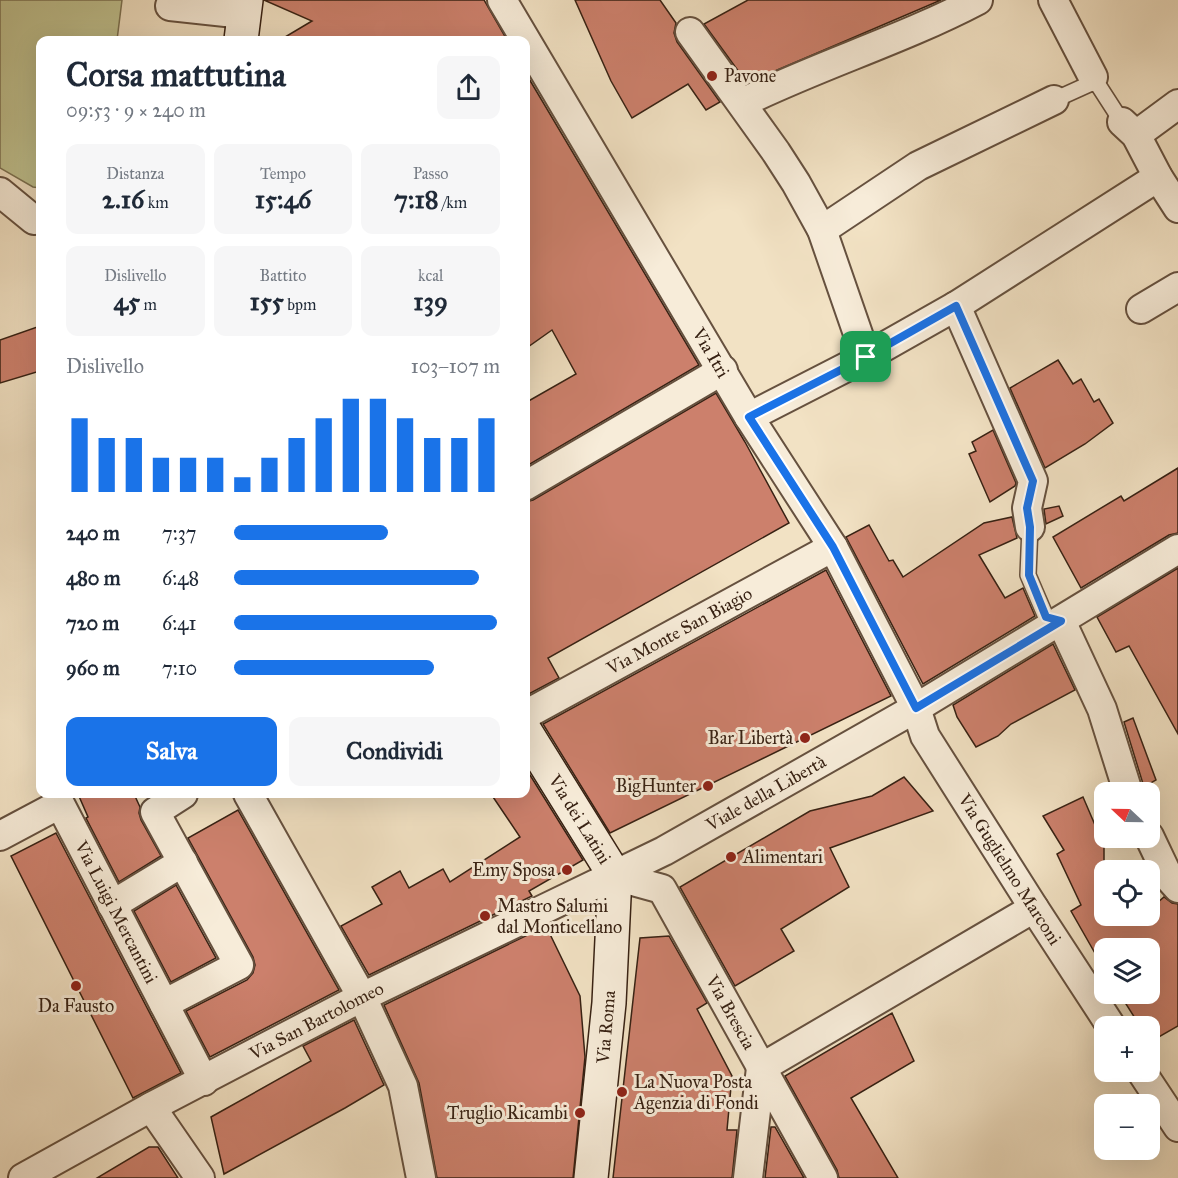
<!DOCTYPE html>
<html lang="it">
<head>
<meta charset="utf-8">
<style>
	:root { --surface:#fff; --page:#f6f6f7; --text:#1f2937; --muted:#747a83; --accent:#1a73e8 }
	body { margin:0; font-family:"IM FELL Great Primer",serif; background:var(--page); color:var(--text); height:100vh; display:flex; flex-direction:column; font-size:22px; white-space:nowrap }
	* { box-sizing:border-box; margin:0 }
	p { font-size:20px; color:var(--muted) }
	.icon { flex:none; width:33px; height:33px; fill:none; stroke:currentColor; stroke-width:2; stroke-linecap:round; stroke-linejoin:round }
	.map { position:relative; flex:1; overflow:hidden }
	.details { position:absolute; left:36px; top:36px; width:494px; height:762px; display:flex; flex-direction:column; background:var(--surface); border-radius:12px; box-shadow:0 6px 24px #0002 }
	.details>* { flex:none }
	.needle { width:39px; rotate:292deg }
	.tools { position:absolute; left:1094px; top:782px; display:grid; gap:12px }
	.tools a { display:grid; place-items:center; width:66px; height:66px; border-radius:12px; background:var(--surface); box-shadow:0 6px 24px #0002; font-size:30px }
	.pin { position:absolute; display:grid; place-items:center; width:51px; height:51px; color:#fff; margin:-26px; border-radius:12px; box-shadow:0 3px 9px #0006 }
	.round { display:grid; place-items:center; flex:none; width:63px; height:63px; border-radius:12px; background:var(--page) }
	.overview { display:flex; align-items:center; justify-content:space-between; height:102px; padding:0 30px }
	h1 { font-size:33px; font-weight:700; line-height:45px }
	.metrics { display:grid; grid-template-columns:repeat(3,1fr); gap:9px; height:102px; padding:6px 30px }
	.metrics div { display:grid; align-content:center; border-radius:12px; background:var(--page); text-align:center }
	.metrics b { font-size:26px; font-weight:700 }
	.metrics small { font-size:16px; font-weight:400 }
	.metrics p { font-size:16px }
	.chart { height:168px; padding:12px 30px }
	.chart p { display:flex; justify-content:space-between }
	.chart svg { width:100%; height:108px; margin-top:6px; stroke:var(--accent); stroke-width:6 }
	.cta { display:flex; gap:12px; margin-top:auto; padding:12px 30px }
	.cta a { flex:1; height:69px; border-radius:12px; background:var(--accent); color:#fff; font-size:24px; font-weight:700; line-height:69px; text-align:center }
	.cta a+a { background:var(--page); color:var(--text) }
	ul { padding:0 30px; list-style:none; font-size:20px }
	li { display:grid; grid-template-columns:96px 72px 1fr; align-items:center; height:45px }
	li i { height:15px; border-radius:8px; background:var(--accent) }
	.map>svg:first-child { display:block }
	.green { fill:#c0c290; stroke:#7c7252; stroke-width:1.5 }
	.building { fill:#cc806c; stroke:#372113; stroke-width:1.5 }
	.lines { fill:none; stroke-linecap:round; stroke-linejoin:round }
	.lane-casing { stroke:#66513f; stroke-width:18 }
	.street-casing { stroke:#66513f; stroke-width:32 }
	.secondary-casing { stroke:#372113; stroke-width:36 }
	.lane { stroke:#f7ecd9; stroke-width:15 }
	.street { stroke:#f7ecd9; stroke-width:28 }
	.secondary { stroke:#f7ecd9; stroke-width:33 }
	.route-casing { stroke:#fff; stroke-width:12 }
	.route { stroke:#1a73e8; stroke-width:8 }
	.poi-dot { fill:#8f2418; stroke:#f7ecd9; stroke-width:2 }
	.labels { text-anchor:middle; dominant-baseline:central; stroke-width:6; stroke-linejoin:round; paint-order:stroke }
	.poi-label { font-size:18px; fill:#372113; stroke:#f7ecd9; text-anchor:start }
	.street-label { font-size:18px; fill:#372113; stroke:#f7ecd9 }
</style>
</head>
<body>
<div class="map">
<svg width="1178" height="1178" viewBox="0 0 1178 1178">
	<rect width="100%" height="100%" fill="#f2e2c4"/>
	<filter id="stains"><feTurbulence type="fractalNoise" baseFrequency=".00333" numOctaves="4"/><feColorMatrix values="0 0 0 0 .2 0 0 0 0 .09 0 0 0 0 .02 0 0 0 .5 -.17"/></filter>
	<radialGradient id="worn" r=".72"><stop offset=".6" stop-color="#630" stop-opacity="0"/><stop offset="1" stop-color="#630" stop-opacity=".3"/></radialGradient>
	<path class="green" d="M0,0H122L117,40H40V188L33,187L0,168Z"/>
	<g class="building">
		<path d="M264,0H484L507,40H280L312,21Z"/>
		<path d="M575,0H660L676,23L674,33L677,42L720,102L706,110L688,84L632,118L611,81Z"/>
		<path d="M748,0H941L747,83L704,24Z"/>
		<path d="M525,72L699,365L525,467V403L576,374L552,330L525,349Z"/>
		<path d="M40,326V371L0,383V340Z"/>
		<path d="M1058,360L1073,384L1081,379L1094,402L1099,399L1113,423L1085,444L1045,468L1010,388Z"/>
		<path d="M716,393L745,442L789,523L548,658L559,678L525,696V502L533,500Z"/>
		<path d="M993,430L1016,483L1015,486L990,502L969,454L976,451L972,442Z"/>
		<path d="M1178,468V533L1169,535L1081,588L1053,537L1121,496L1124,501Z"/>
		<path d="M1059,506L1063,516L1046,524L1044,509Z"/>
		<path d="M1012,517L1017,538L979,555L1005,598L1023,588L1035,616L923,684L846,537L869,525L889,561L893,560L903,577L984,523Z"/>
		<path d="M1178,568V734L1129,646L1116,652L1097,617Z"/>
		<path d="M826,570L891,696L610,833L543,724Z"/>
		<path d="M1053,644L1075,690L1011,724L998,736L976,747L957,717L953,705Z"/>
		<path d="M1133,718L1156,780L1144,787L1124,722Z"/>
		<path d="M525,767L583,860L529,891L532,896L369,975L341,926L382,904L372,887L400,871L409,888L443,869L450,882L520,837L491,794H525Z"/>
		<path d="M904,777L933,811L830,848L849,887L781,929L794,951L735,986L680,887L810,811L872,796Z"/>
		<path d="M78,794H134L140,807L139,813L141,820L161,856L119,882L86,818L88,817Z"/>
		<path d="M1083,797L1104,846V915H1149V910L1164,897L1172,903L1178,904V1026L1150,1042L1149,1026H1140L1119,993H1149V948H1104V969L1071,911L1081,905L1057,854L1064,850L1043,816Z"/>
		<path d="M238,810L339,990L210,1057L186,1011L247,980L253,973L255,965L253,957L188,838Z"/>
		<path d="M56,833L181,1073L133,1098L11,856Z"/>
		<path d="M176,885L216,958L171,982L134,911Z"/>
		<path d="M546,926L580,996L585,1057L573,1178H437L419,1083L384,1005Z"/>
		<path d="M669,936L707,1003L697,1009L732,1076L727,1130H737L732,1178H613L640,938Z"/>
		<path d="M892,1013L914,1061L851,1098L898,1178H839L837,1170L785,1076Z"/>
		<path d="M354,1020L384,1085L345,1108L224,1174L211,1117L311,1061L303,1046Z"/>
		<path d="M771,1127H775L804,1178H765Z"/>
		<path d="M149,1147H158L178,1178H97Z"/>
	</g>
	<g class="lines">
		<defs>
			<g id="lane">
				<path d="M1093,77L1122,122"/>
				<path d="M1054,100L1096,81"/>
				<path d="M1030,527L1028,575L1046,617L1060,621"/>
			</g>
			<g id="street">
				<path id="s1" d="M502,0L749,417L833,547L916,708L925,736L1034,908L1111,1026"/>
				<path d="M1053,0L1093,77"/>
				<path d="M170,6L244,14"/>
				<path d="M690,32L776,152L796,183L822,230L866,357"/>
				<path d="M742,103C819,65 902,40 978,0"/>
				<path d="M1122,122L1136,135L1158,177L1178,208"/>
				<path d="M1136,135L1178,104"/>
				<path d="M0,192L34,220L40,219"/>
				<path d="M822,230L918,166L1054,100"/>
				<path d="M956,306L1033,481L1027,508L1030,527"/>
				<path d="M1141,309L1178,287"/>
				<path d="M749,417L866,357L956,306L1158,177"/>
				<path d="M525,486L723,370"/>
				<path d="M1061,621L1102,709L1128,792"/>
				<path id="s2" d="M525,715L833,547"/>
				<path d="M248,794L362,997L403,1086L421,1178"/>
				<path id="s3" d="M0,836L60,804L204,1081"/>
				<path d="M1149,836L1169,878L1178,888"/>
				<path id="s4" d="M615,876L662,889L823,1178"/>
				<path d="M112,905L183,862"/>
				<path d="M164,1004L239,965L155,812L183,794"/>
				<path d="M1141,1071L1178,1127"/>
				<path d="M151,1107L200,1178"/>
				<path id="s5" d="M23,1178L151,1107L362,997L664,851L916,708L1178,549"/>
				<path d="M748,1178L761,1068L1034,908"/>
			</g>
			<g id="secondary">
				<path d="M241,40L246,0"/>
				<path id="s6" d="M525,731L615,876L609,1003L591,1178"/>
			</g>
		</defs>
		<use href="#lane" class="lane-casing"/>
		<use href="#street" class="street-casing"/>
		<use href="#secondary" class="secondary-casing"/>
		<use href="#lane" class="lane"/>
		<use href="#street" class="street"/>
		<use href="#secondary" class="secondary"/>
	</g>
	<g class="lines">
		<defs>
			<path id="route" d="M956,306L1033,481L1027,508L1030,527L1029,575L1046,617L1061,621L916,708L833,547L749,417L866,357Z"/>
		</defs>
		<use href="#route" class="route-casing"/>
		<use href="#route" class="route"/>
	</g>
	<g class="poi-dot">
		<circle cx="712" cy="76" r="6"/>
		<circle cx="805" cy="738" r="6"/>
		<circle cx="708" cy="786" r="6"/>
		<circle cx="731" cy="857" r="6"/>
		<circle cx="567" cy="870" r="6"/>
		<circle cx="485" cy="916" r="6"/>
		<circle cx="76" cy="986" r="6"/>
		<circle cx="622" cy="1092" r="6"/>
		<circle cx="580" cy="1113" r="6"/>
	</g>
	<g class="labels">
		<g class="poi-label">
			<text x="724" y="76">Pavone</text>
			<text x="793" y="738" text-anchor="end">Bar Libertà</text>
			<text x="696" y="786" text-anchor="end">BigHunter</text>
			<text x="743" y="857">Alimentari</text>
			<text x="555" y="870" text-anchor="end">Emy Sposa</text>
			<text x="497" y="906">Mastro Salumi<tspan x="497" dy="21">dal Monticellano</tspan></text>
			<text x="76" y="1006" text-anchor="middle">Da Fausto</text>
			<text x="634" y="1082">La Nuova Posta<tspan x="634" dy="21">Agenzia di Fondi</tspan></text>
			<text x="568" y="1113" text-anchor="end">Truglio Ricambi</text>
		</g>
		<g class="street-label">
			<text stroke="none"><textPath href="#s1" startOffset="410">Via Itri</textPath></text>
			<text stroke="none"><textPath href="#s2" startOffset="176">Via Monte San Biagio</textPath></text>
			<text stroke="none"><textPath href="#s5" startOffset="837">Viale della Libertà</textPath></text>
			<text stroke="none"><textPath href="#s6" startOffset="104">Via dei Latini</textPath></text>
			<text stroke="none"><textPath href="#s1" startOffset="1008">Via Guglielmo Marconi</textPath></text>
			<text stroke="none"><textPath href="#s3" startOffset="190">Via Luigi Mercantini</textPath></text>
			<text stroke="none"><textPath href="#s4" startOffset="190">Via Brescia</textPath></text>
			<text stroke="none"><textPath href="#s5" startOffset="333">Via San Bartolomeo</textPath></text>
			<text transform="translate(606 1027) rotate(-85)">Via Roma</text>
		</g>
	</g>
	<rect width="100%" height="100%" filter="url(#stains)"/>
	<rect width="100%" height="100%" fill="url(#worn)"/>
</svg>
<div class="tools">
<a><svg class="needle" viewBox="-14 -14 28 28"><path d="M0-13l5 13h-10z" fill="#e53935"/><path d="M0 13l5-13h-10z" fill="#747a83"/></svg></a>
<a><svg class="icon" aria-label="locate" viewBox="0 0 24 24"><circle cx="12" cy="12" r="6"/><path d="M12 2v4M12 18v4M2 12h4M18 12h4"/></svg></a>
<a><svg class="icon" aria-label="layers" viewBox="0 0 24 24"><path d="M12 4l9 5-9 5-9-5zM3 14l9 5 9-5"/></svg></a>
<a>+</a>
<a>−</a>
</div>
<div class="pin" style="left:866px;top:357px;background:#1e9e55"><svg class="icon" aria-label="arrive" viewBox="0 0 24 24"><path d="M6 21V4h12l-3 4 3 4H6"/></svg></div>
<section class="details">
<div class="overview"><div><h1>Corsa mattutina</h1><p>09:53 · 9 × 240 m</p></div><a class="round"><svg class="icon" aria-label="share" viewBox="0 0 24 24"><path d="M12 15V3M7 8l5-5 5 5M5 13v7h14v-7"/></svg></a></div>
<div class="metrics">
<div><p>Distanza</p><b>2.16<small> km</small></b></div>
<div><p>Tempo</p><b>15:46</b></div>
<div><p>Passo</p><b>7:18<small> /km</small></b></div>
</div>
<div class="metrics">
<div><p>Dislivello</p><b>45<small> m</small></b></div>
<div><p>Battito</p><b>155<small> bpm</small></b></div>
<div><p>kcal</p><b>139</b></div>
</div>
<div class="chart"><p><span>Dislivello</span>103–107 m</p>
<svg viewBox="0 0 160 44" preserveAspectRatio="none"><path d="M5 44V14M15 44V22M25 44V22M35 44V30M45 44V30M55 44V30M65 44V38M75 44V30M85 44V22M95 44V14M105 44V6M115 44V6M125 44V14M135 44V22M145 44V22M155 44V14"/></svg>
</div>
<ul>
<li><b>240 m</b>7:37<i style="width:58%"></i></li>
<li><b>480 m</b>6:48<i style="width:92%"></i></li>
<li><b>720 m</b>6:41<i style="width:99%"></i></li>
<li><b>960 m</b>7:10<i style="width:75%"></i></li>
</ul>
<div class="cta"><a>Salva</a><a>Condividi</a></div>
</section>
</div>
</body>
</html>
